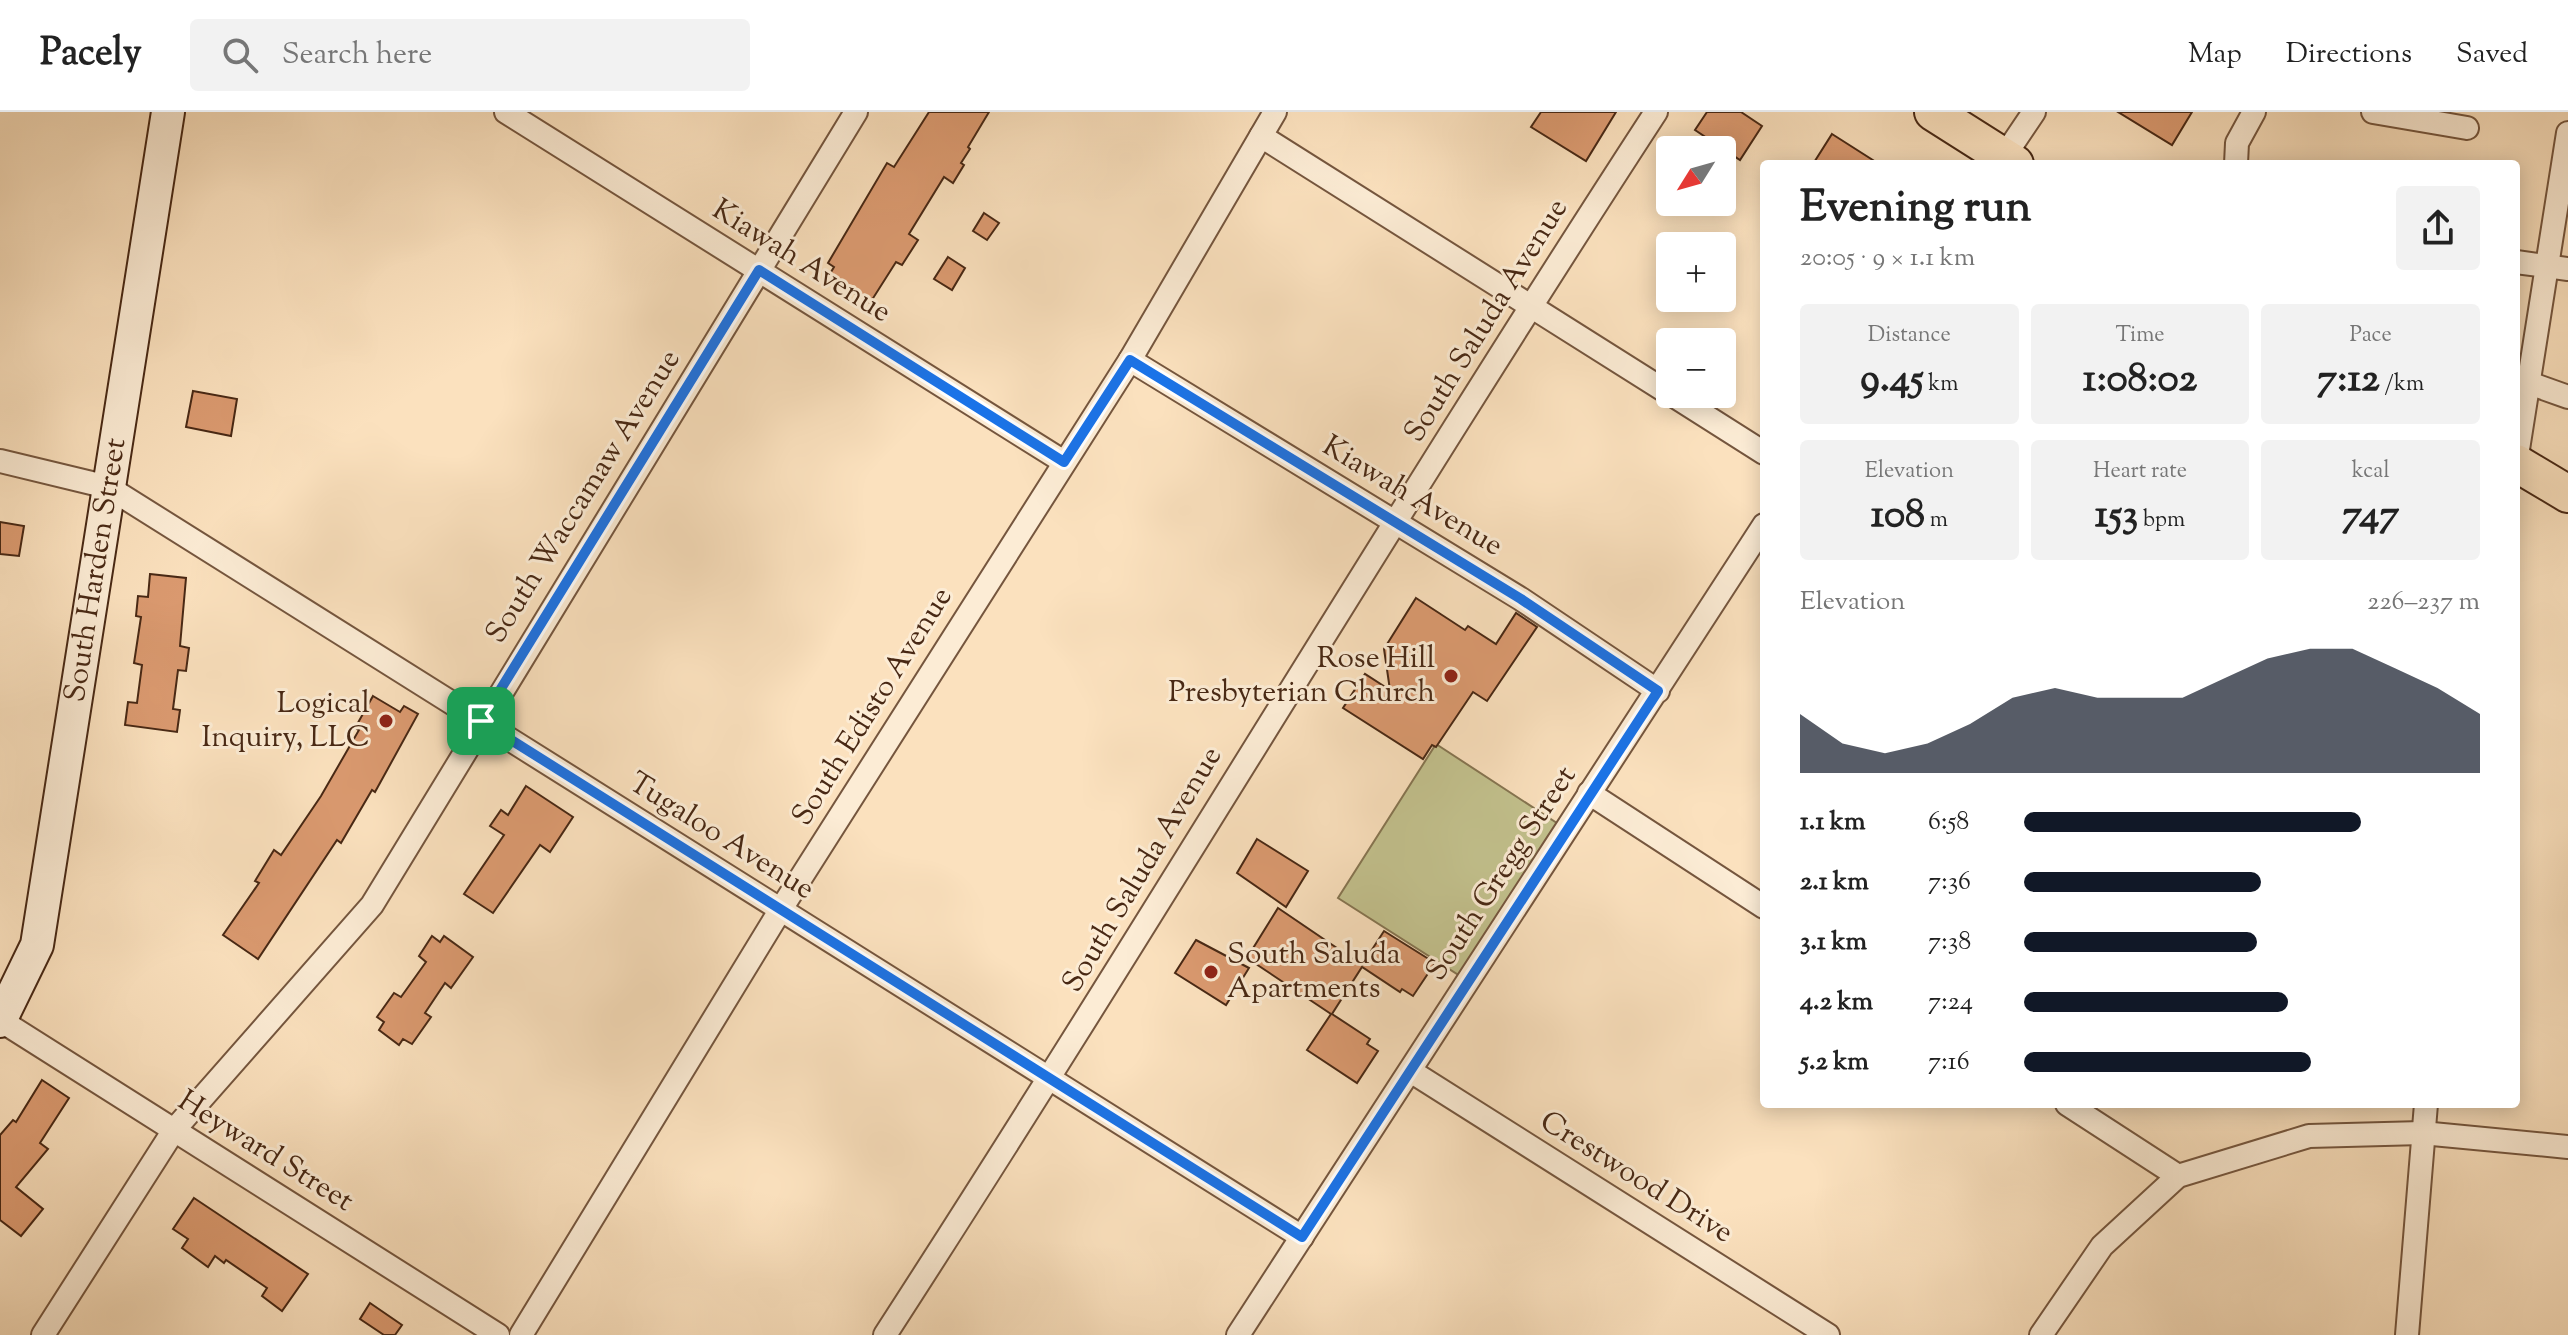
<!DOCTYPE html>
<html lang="en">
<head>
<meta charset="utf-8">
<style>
	:root { --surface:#fff; --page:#f2f2f2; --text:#222; --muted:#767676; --line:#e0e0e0; --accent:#111827 }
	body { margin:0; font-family:"Sorts Mill Goudy",serif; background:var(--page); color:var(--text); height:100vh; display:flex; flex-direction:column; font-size:30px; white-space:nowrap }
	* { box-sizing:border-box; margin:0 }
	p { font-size:26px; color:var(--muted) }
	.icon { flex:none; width:44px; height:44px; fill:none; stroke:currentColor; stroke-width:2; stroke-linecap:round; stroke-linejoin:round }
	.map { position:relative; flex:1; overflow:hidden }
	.sheet { position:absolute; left:1760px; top:48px; width:760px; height:948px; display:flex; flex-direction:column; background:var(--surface); border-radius:8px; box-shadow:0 4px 20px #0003 }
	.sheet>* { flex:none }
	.needle { width:52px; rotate:233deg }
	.buttons { position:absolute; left:1656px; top:24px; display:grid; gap:16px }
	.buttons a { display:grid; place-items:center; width:80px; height:80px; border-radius:8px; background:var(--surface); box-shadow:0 4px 20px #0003; font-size:40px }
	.pin { position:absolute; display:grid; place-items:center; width:68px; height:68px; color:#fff; margin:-34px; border-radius:16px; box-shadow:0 4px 12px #0006 }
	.round { display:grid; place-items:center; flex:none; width:84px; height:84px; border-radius:8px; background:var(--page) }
	.summary { display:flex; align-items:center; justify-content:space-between; height:136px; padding:0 40px }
	h1 { font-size:44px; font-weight:700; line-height:60px }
	.figures { display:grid; grid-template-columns:repeat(3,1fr); gap:12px; height:136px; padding:8px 40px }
	.figures div { display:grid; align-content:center; border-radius:8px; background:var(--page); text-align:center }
	.figures b { font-size:40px; font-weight:700 }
	.figures small { font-size:22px; font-weight:400 }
	.figures p { font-size:22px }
	.chart { height:224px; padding:16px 40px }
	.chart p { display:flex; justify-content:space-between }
	.chart svg { width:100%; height:144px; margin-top:8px; fill:var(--accent); opacity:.7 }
	ul { padding:0 40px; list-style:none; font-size:26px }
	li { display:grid; grid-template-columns:128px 96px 1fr; align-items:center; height:60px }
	li i { height:20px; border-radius:10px; background:var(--accent) }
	header { display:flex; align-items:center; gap:48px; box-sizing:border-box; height:112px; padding:0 40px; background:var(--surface); border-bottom:2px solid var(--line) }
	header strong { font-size:38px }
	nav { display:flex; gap:44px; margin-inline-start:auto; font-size:28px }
	.search { width:560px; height:72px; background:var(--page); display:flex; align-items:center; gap:20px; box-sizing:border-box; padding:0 28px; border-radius:8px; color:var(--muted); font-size:30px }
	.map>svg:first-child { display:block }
	.green { fill:#c3c28e; stroke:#867551; stroke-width:2 }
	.building { fill:#db9a70; stroke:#482814; stroke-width:2 }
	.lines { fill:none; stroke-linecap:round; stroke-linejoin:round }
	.minor-casing { stroke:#75563e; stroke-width:26 }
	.secondary-casing { stroke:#482814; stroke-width:36 }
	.primary-casing { stroke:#482814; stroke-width:40 }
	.minor { stroke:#fcecd5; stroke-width:22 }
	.secondary { stroke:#fcecd5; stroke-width:32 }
	.primary { stroke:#fbe1be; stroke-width:36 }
	.route-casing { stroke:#fff; stroke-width:16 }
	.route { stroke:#1a73e8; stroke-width:10 }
	.poi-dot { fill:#8f2418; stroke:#fcecd5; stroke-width:3 }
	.labels { text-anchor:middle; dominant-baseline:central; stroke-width:6; stroke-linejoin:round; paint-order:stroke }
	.street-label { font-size:30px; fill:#482814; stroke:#fcecd5 }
	.poi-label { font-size:30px; fill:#482814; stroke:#fcecd5; text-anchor:end }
</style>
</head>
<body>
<header>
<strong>Pacely</strong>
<div class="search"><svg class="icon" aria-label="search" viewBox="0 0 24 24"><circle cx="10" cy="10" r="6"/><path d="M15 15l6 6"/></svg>Search here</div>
<nav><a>Map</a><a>Directions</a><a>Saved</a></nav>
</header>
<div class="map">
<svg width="2568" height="1223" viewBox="0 0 2568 1223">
	<rect width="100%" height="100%" fill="#fbe1be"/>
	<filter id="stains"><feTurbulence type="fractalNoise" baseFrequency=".0025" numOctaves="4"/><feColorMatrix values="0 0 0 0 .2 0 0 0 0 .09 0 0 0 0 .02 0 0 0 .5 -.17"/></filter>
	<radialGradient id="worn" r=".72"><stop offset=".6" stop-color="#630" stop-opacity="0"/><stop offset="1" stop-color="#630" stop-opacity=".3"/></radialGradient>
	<path class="green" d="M1436,632L1566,717L1468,869L1338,786Z"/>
	<g class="building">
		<path d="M929,0H989L968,35L970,37L961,51L964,53L953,71L944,65L909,122L918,128L902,153L896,150L870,191L828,165L834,155L828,151L887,51L894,55Z"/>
		<path d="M1541,0H1616L1586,49L1531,15Z"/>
		<path d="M1707,0H1741L1762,14L1740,48L1695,18Z"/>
		<path d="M2118,0H2192L2172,33Z"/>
		<path d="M1832,22L1879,52H1813Z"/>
		<path d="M984,101L999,111L987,128L973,119Z"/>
		<path d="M948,145L965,156L952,178L934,167Z"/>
		<path d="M193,279L237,287L231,324L186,315Z"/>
		<path d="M0,410L24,414L19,444L0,442Z"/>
		<path d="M150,462L186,466L180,534L189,536L186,559L178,558L173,597L180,598L177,620L125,613L128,590L137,591L142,553L134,551L141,505L136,504L138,484L148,485Z"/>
		<path d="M1416,486L1465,518L1468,514L1496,532L1516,501L1537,515L1487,589L1473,580L1436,635L1432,633L1423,647L1343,596L1365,562L1390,578L1384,537Z"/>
		<path d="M373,584L400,600L404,594L418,602L375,680L372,678L341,731L337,728L258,847L223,823L259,771L255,769L274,738L281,743L321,684L359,618L355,616Z"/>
		<path d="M526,674L573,705L550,740L540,733L493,801L464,782L504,723L490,714L501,698L508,703Z"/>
		<path d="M1257,727L1308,759L1286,795L1237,761Z"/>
		<path d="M1278,796L1362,853L1384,819L1435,851L1413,884L1402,877L1400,880L1362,855L1332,902L1370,927L1367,932L1378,939L1357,971L1307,938L1331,902L1247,846Z"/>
		<path d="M432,824L440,830L444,824L473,845L451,876L445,871L425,901L431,905L412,932L403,927L399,933L379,918L384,910L377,905L394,881L401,885L426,850L419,844Z"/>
		<path d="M1196,828L1249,856L1226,893L1175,861Z"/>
		<path d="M42,968L69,986L40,1031L48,1037L16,1075L43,1097L21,1124L0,1108V1023L13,1008L16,1010Z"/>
		<path d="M194,1086L308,1162L282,1199L262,1184L267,1176L226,1148L224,1151L215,1144L208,1155L182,1136L188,1127L173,1117Z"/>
		<path d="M370,1191L402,1213L395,1223H384L360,1207Z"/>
	</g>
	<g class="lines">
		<defs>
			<g id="minor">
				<path d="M506,0L1064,350"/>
				<path d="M2373,0L2467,16"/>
				<path d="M1261,24L1670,282"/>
				<path d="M1999,52L2034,0"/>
				<path d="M2236,52L2237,31L2254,0"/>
				<path d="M2516,150L2568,157"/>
				<path d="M1130,248L1521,487L1658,579"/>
				<path d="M2529,271L2568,285"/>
				<path d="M1671,282L1764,341"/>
				<path d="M0,349L108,375L1302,1125"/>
				<path d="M2516,350L2568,21"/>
				<path d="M1589,681L1764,795"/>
				<path d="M0,908L498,1223"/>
				<path d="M1412,960L1828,1223"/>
				<path d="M2067,992L2178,1064"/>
				<path d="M43,1223L174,1018L372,793L856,0"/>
				<path d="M521,1223L781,797L1130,248L1275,0"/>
				<path d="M885,1223C1147,818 1393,404 1656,0"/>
				<path d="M1238,1223L1764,413"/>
				<path d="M2041,1223L2102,1134L2178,1064L2309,1024L2422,1021L2568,1035"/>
				<path d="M2407,1223L2426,992"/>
			</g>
			<g id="secondary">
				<path id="s1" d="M0,909L37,833L168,0"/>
			</g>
			<g id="primary">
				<path d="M1933,0L2015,52"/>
				<path d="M2516,351L2568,382"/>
			</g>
		</defs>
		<use href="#minor" class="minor-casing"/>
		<use href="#secondary" class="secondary-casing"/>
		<use href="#primary" class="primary-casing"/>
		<use href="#minor" class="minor"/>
		<use href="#secondary" class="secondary"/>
		<use href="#primary" class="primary"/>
	</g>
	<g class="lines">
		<defs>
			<path id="route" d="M759,158L1064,350L1130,248L1521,487L1658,579L1302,1125L481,609Z"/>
		</defs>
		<use href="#route" class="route-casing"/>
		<use href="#route" class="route"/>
	</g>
	<g class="poi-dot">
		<circle cx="1451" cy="564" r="8"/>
		<circle cx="386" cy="609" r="8"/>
		<circle cx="1211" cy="860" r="8"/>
	</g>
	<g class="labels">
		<g class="street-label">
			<text transform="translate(801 150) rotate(32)">Kiawah Avenue</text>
			<text transform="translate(1487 209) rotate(-58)">South Saluda Avenue</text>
			<text transform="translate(584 385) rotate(-58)">South Waccamaw Avenue</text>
			<text transform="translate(1412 385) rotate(31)">Kiawah Avenue</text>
			<text stroke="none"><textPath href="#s1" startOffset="464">South Harden Street</textPath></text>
			<text transform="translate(873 595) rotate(-58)">South Edisto Avenue</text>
			<text transform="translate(721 725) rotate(32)">Tugaloo Avenue</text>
			<text transform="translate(1143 758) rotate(-59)">South Saluda Avenue</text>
			<text transform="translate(1502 762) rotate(-57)">South Gregg Street</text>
			<text transform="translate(265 1040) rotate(32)">Heyward Street</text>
			<text transform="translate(1636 1066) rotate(32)">Crestwood Drive</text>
		</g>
		<g class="poi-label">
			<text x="1435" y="547">Rose Hill<tspan x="1435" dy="34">Presbyterian Church</tspan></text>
			<text x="370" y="592">Logical<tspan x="370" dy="34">Inquiry, LLC</tspan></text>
			<text x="1227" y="843" text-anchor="start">South Saluda<tspan x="1227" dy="34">Apartments</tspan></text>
		</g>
	</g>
	<rect width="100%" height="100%" filter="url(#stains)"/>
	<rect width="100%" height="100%" fill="url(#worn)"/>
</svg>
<div class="buttons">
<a><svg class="needle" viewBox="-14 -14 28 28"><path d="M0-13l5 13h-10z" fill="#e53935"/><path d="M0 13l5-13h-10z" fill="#767676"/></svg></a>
<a>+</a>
<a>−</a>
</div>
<div class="pin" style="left:481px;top:609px;background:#1e9e55"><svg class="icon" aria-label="arrive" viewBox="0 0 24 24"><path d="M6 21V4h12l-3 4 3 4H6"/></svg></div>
<section class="sheet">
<div class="summary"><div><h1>Evening run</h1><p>20:05 · 9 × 1.1 km</p></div><a class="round"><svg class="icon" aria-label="share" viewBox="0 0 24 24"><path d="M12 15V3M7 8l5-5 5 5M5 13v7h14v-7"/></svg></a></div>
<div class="figures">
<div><p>Distance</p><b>9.45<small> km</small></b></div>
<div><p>Time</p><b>1:08:02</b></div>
<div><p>Pace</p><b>7:12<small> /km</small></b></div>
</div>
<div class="figures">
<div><p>Elevation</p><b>108<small> m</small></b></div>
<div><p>Heart rate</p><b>153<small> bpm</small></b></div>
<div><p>kcal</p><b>747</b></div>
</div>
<div class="chart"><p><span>Elevation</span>226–237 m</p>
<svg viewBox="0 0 160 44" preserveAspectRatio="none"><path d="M0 44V26L10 35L20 38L30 35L40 29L50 21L60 18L70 21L80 21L90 21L100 15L110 9L120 6L130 6L140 12L150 18L160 26V44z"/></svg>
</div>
<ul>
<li><b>1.1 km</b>6:58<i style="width:74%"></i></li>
<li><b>2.1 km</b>7:36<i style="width:52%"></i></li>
<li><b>3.1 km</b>7:38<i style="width:51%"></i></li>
<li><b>4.2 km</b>7:24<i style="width:58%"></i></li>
<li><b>5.2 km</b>7:16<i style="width:63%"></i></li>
</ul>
</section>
</div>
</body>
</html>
